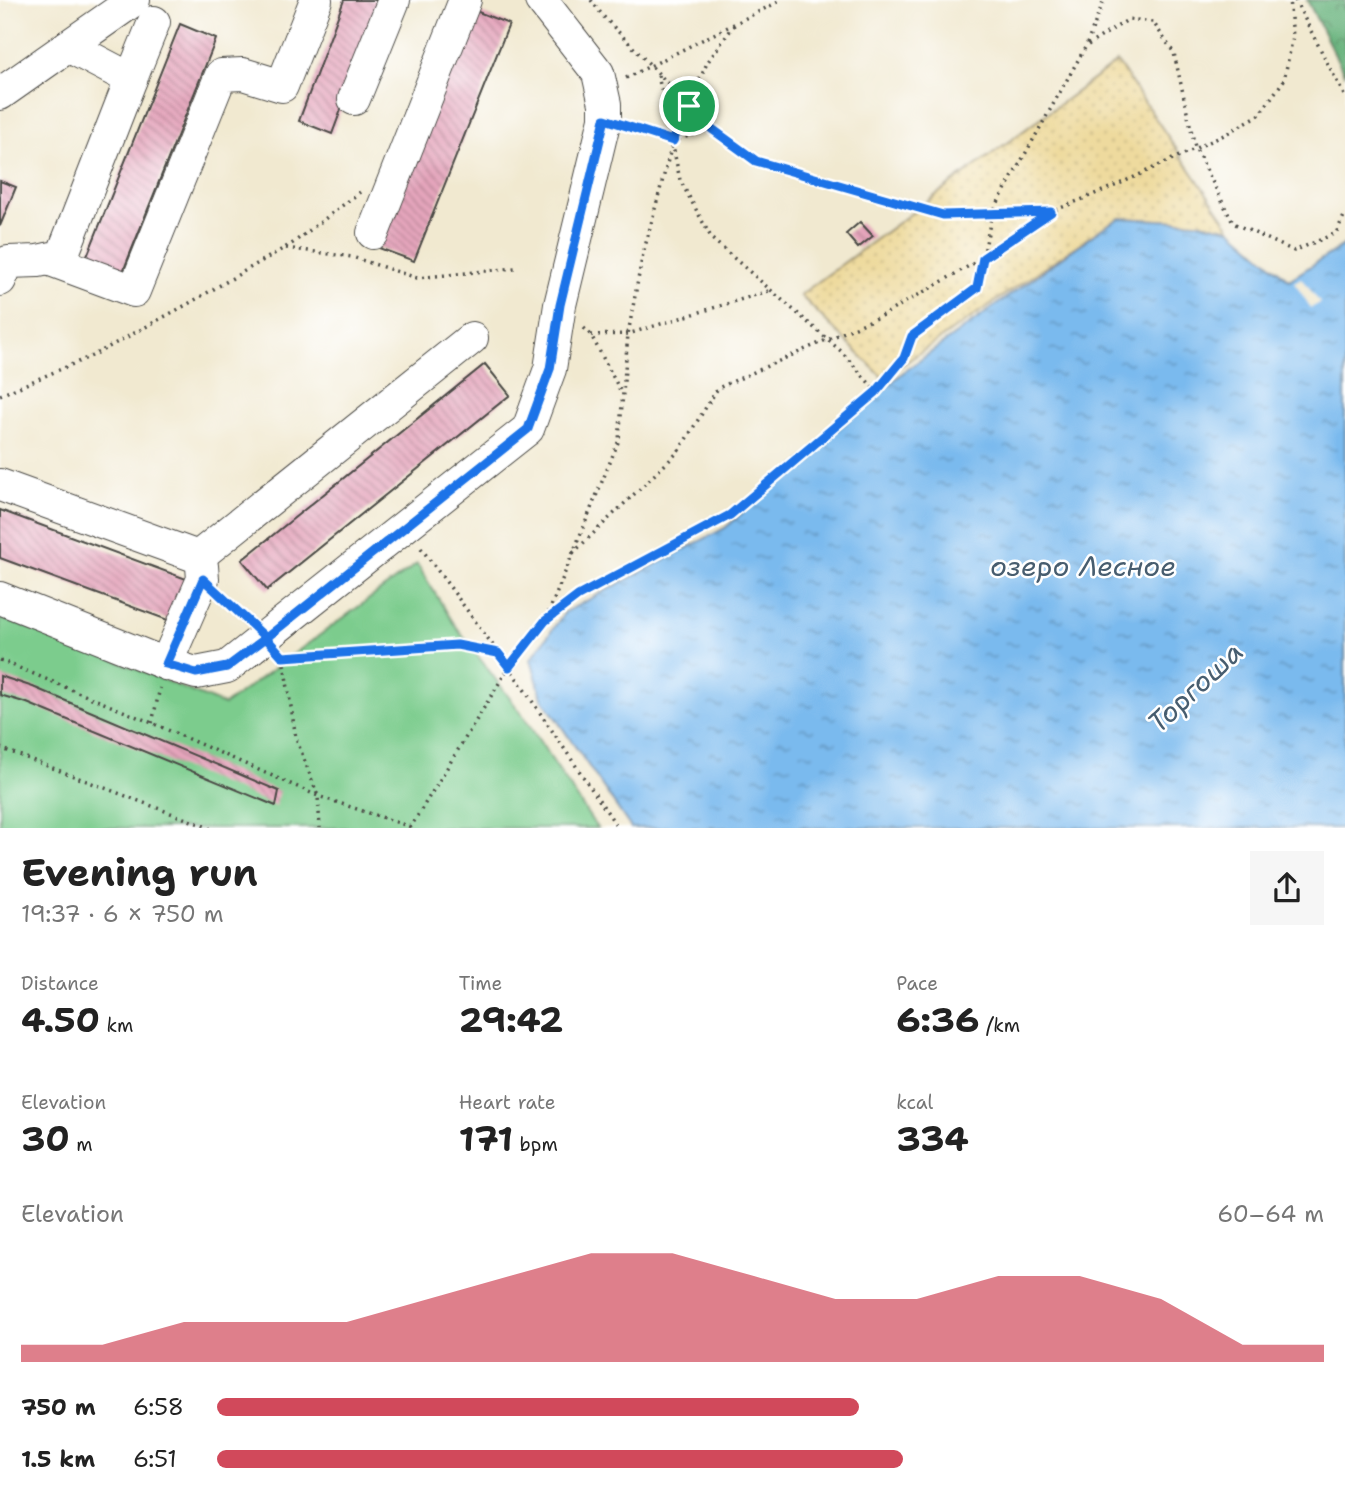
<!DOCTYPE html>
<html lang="en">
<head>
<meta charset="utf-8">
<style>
	:root { --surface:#fff; --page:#f6f6f6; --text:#222; --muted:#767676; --accent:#d1495b }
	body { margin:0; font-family:"Shantell Sans",sans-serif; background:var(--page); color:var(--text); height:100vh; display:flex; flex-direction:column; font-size:26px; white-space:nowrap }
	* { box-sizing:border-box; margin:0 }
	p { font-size:23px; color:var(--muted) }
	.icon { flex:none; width:38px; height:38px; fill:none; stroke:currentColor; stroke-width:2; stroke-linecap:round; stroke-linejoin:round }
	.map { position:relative; height:828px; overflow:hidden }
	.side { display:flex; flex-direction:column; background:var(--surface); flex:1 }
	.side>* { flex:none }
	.pin { position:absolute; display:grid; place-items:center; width:60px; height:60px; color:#fff; margin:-30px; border:4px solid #fff; border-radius:50%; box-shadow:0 2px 7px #0007 }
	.round { display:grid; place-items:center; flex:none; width:74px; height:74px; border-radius:0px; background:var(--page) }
	.summary { display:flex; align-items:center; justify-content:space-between; height:119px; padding:0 21px }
	h1 { font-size:38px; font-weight:700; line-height:52px }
	.metrics { display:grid; grid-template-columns:repeat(3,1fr); gap:10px; height:119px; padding:7px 21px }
	.metrics div { display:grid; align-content:center }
	.metrics b { font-size:35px; font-weight:700 }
	.metrics small { font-size:19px; font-weight:400 }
	.metrics p { font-size:19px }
	.chart { height:196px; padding:14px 21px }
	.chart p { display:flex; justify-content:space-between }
	.chart svg { width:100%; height:126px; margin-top:7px; fill:var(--accent); opacity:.7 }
	ul { padding:0 21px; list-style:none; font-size:23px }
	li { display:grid; grid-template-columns:112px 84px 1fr; align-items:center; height:52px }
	li i { height:18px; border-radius:9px; background:var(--accent) }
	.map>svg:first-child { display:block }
	.forest { fill:url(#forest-crowns); stroke:#486e52; stroke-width:2 }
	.sand { fill:url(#sand-dots); stroke:#8c8264; stroke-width:2 }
	.pitch { fill:#7bcc8d; stroke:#537c5c; stroke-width:2 }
	.water { fill:url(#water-ripples); stroke:#52728c; stroke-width:2 }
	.pier { fill:#f1e9d0 }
	.building { fill:url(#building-back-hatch) }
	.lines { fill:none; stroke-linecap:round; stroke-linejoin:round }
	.minor-casing { stroke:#494844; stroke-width:34 }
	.path { stroke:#494844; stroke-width:3.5; stroke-dasharray:2 5; stroke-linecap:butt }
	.minor { stroke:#fff; stroke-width:32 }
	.route-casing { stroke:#fff; stroke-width:14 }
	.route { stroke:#1a73e8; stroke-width:9 }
	.labels { text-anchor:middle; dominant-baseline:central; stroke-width:5; stroke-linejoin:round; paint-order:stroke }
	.water-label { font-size:28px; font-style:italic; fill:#475d6f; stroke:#fff }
</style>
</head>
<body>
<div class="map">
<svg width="1345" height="828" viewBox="0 0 1345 828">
	<defs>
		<pattern id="forest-crowns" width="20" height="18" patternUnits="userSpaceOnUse" patternTransform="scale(1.75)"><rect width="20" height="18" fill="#64b078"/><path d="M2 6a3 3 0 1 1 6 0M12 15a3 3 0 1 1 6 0" fill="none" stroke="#538f63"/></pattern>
		<pattern id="sand-dots" width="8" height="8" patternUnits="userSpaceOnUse" patternTransform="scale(1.75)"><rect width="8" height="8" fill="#eeda9e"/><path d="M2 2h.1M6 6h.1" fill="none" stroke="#cb8" stroke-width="1.8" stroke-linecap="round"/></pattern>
		<pattern id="water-ripples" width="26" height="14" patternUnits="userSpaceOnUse" patternTransform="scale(1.75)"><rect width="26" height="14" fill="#7abaee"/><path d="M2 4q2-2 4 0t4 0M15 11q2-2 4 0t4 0" fill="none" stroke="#6497c1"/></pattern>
		<pattern id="building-back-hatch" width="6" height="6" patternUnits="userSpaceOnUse" patternTransform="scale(1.75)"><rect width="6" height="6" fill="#e5a5bc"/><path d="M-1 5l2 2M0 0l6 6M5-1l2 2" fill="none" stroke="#ba8799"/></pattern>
	</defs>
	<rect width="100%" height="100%" fill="#fff"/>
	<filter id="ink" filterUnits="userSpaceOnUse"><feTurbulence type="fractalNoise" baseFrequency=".0143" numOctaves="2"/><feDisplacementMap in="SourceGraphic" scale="14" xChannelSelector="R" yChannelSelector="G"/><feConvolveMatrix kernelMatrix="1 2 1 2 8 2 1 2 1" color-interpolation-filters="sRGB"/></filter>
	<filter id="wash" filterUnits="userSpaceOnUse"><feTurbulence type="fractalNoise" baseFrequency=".00686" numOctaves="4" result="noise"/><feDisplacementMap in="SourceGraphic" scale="28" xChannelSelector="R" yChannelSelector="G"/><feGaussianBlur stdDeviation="1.57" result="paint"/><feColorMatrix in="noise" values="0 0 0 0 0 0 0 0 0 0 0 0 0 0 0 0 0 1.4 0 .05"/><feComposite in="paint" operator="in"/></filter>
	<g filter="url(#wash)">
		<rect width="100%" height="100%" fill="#f1e9d0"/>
		<path class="forest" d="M1307,0H1345V75Z"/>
		<path class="sand" d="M1117,62L1231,229L1196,222L1120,218L1104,227L883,378L800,295Z"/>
		<path class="pitch" d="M417,564L456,627L521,713L597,828H0V618L84,647L224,705Z"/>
		<path class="water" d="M1120,218L1196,222L1231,229L1289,280L1345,244V828H631L542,698L531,659L565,612L725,528L901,374L1104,227Z"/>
		<path class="pier" d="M1302,278L1320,303L1311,308L1294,282Z"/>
		<g id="blocks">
			<g class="building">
				<path d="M344,0H382L332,134L299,121Z"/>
				<path d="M468,8L509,24L414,261L376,247Z"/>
				<path d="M180,24L216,39L120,279L84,264Z"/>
				<path d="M0,181L16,187L0,226Z"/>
				<path d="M860,222L873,236L858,248L846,234Z"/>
				<path d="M485,364L510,395L267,590L242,560Z"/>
				<path d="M0,510L189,580L173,622L0,558Z"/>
				<path d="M0,676L33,687L279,791L276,806L27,703L0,695Z"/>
			</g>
		</g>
	</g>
	<g filter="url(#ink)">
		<use href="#blocks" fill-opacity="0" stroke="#494844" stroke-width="2"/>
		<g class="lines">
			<defs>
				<g id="minor">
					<path d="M131,79L154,22"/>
					<path d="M0,94L134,0"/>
					<path d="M354,99L394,0"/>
					<path d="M373,233L465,0"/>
					<path d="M48,259L134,291L221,75L243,74L282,86L316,0"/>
					<path d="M0,280L8,262L38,261L62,256L131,79L68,46"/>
					<path d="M0,485L198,557L202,566L203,579L166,664"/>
					<path d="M198,557L472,338"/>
					<path d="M0,598L166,664L196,673L227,667L528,429L550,369L560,305L605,119V104L598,73L541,0"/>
				</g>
			</defs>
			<use href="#minor" class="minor-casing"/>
			<g class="path">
				<path d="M591,0L603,16L712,129L756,161L943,215L1051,212L1117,185L1222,136L1259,115L1284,80L1293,36L1289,0"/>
				<path d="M1295,0L1345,97"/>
				<path d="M1088,45L1129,19L1153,22L1174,53L1195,147L1233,223L1294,251L1336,233L1345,214"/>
				<path d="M658,75L680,180L712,239L842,352L876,391"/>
				<path d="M626,78L782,0"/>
				<path d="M630,127L673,141L707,63L735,24"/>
				<path d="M286,248L352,257L417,278L515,268"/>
				<path d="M584,328L591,335L622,394"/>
				<path d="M591,335L628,334L772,290"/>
				<path d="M0,395L92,356L186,305L293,243L360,192"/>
				<path d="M421,548L509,667L618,828"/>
				<path d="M573,553L678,452L718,388L885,314L983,258L1048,214"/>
				<path d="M223,597L246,618"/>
				<path d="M546,619L619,440L628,334L642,258L673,141L712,129"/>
				<path d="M283,657L296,738L318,796L320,828"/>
				<path d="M283,657L457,645L497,653"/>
				<path d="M0,660L152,723L318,796L411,827"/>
				<path d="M152,723L160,688"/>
				<path d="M0,748L210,828"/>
				<path d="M410,828L509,667L545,621L578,595L730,515L876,392L904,358L912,336L977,288L992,213L1086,46L1104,0"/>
			</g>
			<use href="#minor" class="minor"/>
		</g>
	</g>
	<g class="lines" filter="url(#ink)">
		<defs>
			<path id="route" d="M689,106L673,141L605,119L560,305L550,369L528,429L266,638L203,579L166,664L196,673L227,667L266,638L283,657L457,645L498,653L509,667L545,621L578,596L730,515L876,392L904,358L912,336L977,288L983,258L1051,212L943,215L756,161L712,129L689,106"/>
		</defs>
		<use href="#route" class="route-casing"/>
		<use href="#route" class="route"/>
	</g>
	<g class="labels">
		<g class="water-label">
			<text x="1083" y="566">озеро Лесное</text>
			<text transform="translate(1195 687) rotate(-43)">Торгоша</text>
		</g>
	</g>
</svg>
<div class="pin" style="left:689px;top:106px;background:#1e9e55"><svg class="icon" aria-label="arrive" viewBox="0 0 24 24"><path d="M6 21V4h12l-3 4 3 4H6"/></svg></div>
</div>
<section class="side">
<div class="summary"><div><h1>Evening run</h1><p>19:37 · 6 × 750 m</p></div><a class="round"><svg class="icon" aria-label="share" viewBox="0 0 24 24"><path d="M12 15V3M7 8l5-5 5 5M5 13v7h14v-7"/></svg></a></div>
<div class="metrics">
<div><p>Distance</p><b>4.50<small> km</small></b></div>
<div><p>Time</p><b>29:42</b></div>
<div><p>Pace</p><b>6:36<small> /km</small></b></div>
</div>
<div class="metrics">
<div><p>Elevation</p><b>30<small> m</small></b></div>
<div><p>Heart rate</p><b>171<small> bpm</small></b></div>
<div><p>kcal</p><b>334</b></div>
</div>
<div class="chart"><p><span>Elevation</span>60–64 m</p>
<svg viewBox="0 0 160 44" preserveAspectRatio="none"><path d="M0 44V38L10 38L20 30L30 30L40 30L50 22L60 14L70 6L80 6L90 14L100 22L110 22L120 14L130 14L140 22L150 38L160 38V44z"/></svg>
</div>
<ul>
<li><b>750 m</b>6:58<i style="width:58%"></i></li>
<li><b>1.5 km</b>6:51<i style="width:62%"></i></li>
</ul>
</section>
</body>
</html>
